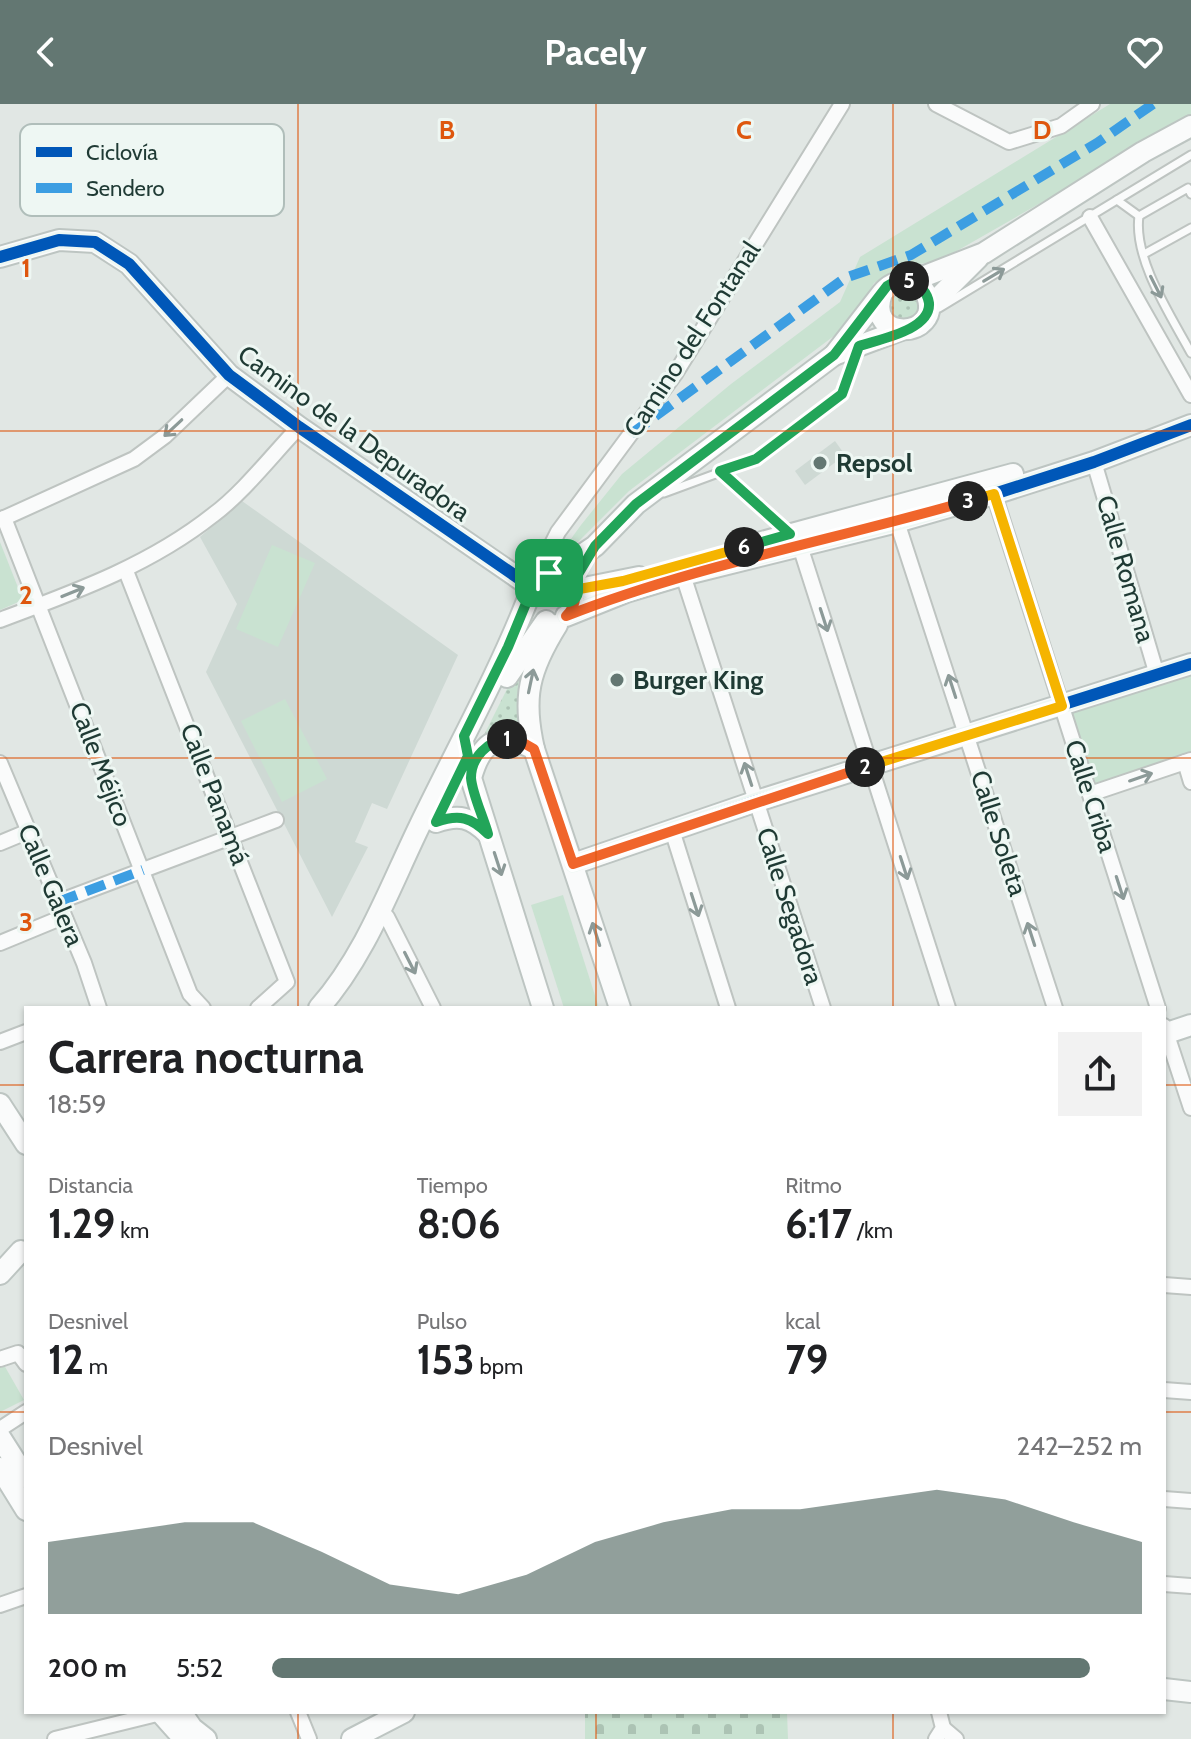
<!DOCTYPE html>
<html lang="es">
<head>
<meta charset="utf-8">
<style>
	:root { --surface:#fff; --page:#f2f2f2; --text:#202124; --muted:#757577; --accent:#637772 }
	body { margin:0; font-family:Cabin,sans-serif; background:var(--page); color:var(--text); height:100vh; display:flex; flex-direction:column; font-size:30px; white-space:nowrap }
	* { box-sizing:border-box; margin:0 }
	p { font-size:26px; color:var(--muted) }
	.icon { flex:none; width:44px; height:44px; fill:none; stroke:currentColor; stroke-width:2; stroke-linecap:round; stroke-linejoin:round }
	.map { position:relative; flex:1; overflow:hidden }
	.panel { position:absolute; left:24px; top:902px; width:1142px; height:708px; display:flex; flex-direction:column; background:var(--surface); border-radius:0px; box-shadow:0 2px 6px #0004 }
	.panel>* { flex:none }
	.pin { position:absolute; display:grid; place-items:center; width:68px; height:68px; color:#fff; margin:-34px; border-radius:16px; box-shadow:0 4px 12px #0006 }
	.km { position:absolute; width:40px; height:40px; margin:-20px; border-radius:50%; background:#222; color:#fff; font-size:22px; line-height:40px; text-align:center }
	.round { display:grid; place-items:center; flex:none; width:84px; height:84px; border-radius:0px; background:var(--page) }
	.head { display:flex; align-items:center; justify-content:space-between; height:136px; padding:0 24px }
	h1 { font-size:44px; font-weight:800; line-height:60px }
	.figures { display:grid; grid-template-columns:repeat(3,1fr); gap:12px; height:136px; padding:8px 24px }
	.figures div { display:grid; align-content:center }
	.figures b { font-size:40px; font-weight:800 }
	.figures small { font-size:22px; font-weight:400 }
	.figures p { font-size:22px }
	.chart { height:224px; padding:16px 24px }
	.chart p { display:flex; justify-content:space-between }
	.chart svg { width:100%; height:144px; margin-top:8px; fill:var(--accent); opacity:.7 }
	ul { padding:0 24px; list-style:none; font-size:26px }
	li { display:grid; grid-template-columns:128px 96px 1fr; align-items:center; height:60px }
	li i { height:20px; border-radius:10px; background:var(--accent) }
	header { display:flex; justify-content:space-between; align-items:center; height:104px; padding:0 24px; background:var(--accent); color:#fff; font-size:36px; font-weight:800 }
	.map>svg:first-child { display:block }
	.built { fill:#ced9d4 }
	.grass { fill:url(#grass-dots) }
	.cemetery { fill:url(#cemetery-stones) }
	.green { fill:#c9e2d1 }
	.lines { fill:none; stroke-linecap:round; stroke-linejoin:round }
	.lane-casing { stroke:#bec4c1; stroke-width:11 }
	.street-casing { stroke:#bec4c1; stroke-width:18 }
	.secondary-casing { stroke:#bdc5c2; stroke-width:24 }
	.lane { stroke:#fafbfb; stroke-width:7 }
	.street { stroke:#fafbfb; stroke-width:14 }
	.secondary { stroke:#fafbfb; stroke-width:20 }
	.quiet { stroke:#3c9ee2; stroke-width:10; stroke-dasharray:20 10; stroke-linecap:butt }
	.cycleway-casing { stroke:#eef7f3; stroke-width:17 }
	.cycleway { stroke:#0057b8; stroke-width:12 }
	.oneway { stroke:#8c9a98 }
	.split-1-casing { stroke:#fff; stroke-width:16 }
	.split-2-casing { stroke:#fff; stroke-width:16 }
	.split-3-casing { stroke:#fff; stroke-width:16 }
	.split-4-casing { stroke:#fff; stroke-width:16 }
	.split-5-casing { stroke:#fff; stroke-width:16 }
	.split-6-casing { stroke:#fff; stroke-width:16 }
	.split-7-casing { stroke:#fff; stroke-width:16 }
	.split-1 { stroke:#22a559; stroke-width:10 }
	.split-2 { stroke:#f0652b; stroke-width:10 }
	.split-3 { stroke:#f5b400; stroke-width:10 }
	.split-4 { stroke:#f0652b; stroke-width:10 }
	.split-5 { stroke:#22a559; stroke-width:10 }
	.split-6 { stroke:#22a559; stroke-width:10 }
	.split-7 { stroke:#f5b400; stroke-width:10 }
	.grid { fill:none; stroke:#de570e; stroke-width:2; stroke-opacity:0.55 }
	.poi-dot { fill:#637772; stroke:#eef7f3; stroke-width:3 }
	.labels { text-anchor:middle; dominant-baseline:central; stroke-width:6; stroke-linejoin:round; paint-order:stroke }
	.street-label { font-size:26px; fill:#1f3a34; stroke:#eef7f3 }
	.poi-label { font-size:26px; font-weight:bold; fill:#1f3a34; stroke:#eef7f3; text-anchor:start }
	.key { fill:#eef7f3; stroke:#b0beba; stroke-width:2 }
	.key-label { font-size:22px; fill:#1f3a34 }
	.grid-label { font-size:26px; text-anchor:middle; font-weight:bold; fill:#de570e; stroke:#eef7f3; stroke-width:6; stroke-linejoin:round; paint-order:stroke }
</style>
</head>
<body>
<header><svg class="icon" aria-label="back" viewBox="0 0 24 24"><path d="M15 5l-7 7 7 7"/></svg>Pacely<svg class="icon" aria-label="heart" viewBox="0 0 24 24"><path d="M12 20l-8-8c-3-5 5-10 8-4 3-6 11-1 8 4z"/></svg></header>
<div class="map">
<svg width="1191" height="1635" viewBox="0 0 1191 1635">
	<defs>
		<pattern id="grass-dots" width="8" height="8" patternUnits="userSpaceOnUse" patternTransform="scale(2)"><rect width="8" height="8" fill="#c9e2d1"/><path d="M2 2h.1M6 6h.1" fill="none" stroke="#acc3b4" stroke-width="1.8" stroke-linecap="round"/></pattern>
		<pattern id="cemetery-stones" width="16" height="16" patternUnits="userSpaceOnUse" patternTransform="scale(2)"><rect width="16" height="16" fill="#c9e2d1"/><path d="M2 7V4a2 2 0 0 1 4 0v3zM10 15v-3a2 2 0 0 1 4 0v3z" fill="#acc3b4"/></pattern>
	</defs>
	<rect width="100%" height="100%" fill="#e1e7e4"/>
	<g class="built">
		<path d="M835,337L845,351L805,381L795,367Z"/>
		<path d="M242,397L458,551L387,705L372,699L355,738L368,743L332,813L206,568L237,500L200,433Z"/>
	</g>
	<g class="grass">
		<circle cx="904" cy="201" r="14"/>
		<path d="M535,541L524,631L498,628L483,633L515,569Z"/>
	</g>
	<path class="cemetery" d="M585,1608H787L788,1635H585Z"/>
	<g class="green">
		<path d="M1110,0H1191V13L941,156L898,164L874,179L851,219L629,387L566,450L568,439L581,421L622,370L731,280L840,198L860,153Z"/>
		<path d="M0,438L23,496L0,506Z"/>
		<path d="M272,441L315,459L278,543L236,525Z"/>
		<path d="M1191,567V650L1094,682L1071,606Z"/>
		<path d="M285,595L327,675L282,698L241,617Z"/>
		<path d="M563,791L599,904H564L531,801Z"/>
		<path d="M4,1261L24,1296L0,1308V1263Z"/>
	</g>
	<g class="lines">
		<defs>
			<g id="lane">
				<path d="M1117,96L1139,112"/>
				<path d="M1139,112C1133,155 1171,212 1191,249"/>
				<path d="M1139,112L1188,84L1191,90"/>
				<path d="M1144,150L1191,124"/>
				<path d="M939,204L1191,51"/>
				<path d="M720,367L787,428"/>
				<path d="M664,389L756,355L842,290L857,247"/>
			</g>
			<g id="street">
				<path d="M936,0L1009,38L1061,22L1092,0"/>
				<path d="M1090,113L1191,291"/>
				<path d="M1094,358L1157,571"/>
				<path d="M994,390L1158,904"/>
				<path d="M4,414L190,890L203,904"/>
				<path d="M0,416L134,355L165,332L229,271"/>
				<path d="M897,418L1055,904"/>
				<path d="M800,442L948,904"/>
				<path d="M126,467L287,878L258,904"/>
				<path d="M549,469L546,452L558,428L675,270L842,0"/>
				<path d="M683,471L823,904"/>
				<path d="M0,516C75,488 150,461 213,411C243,389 273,350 299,323"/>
				<path d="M1185,658L1191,678"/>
				<path d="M0,659L84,859L99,904"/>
				<path d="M1090,690L1191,656"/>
				<path d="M672,726L728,904"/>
				<path d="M0,739L29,727"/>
				<path d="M58,798L276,716"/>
				<path d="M387,813L433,904"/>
				<path d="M0,839L63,813"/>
				<path d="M1164,922L1191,1004"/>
				<path d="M0,938L26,928"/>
				<path d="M1164,1181L1191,1183"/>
				<path d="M0,1255L18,1249L26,1260"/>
				<path d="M1164,1286L1191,1288"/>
				<path d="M0,1325L26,1308"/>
				<path d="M1164,1395L1191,1397"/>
				<path d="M1164,1480L1191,1482"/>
				<path d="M0,1501L26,1492"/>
				<path d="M298,1608L309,1635"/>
				<path d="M943,1624L956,1635"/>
				<path d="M55,1635L161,1609"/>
				<path d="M936,1635L943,1624L939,1608"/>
			</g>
			<g id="secondary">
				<path d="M0,153L59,136L95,138L129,160L229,271L299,323L530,482"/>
				<path d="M912,177L984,149L1143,48L1191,22"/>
				<path d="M929,203L978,154"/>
				<path d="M834,251L901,226"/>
				<path d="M762,438L1013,370"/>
				<path d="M555,469L595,442L636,400L834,251L882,189C894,174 919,171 927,192C943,235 864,239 882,189"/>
				<path d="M574,486L639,473"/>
				<path d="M566,512L626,488L683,471L897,418L994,390L1094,358L1191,321"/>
				<path d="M507,573L546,517"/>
				<path d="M534,645C522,593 529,566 557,521"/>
				<path d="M436,718C459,710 471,713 488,730"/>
				<path d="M573,760L757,697L1191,560"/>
				<path d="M319,904C365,852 389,785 419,723C455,648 496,575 527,497"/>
				<path d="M543,904L471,674C481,637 499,626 534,645L620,904"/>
				<path d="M1164,930L1191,921"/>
				<path d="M0,1000L26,1040"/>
				<path d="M0,1170L21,1147"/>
				<path d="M0,1333L26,1374"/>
				<path d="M0,1364L26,1406"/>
				<path d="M1164,1585L1191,1588"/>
				<path d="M160,1608L184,1635"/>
				<path d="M181,1608L192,1624L206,1635"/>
				<path d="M352,1635L404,1608"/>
			</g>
		</defs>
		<use href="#lane" class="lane-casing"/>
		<use href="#street" class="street-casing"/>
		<use href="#secondary" class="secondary-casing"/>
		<use href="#lane" class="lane"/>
		<use href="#street" class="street"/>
		<use href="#secondary" class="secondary"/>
		<g class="quiet">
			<path d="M631,330L845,174L911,151L1097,39L1153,0"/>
			<path d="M58,798L143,766"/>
		</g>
		<defs>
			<g id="cycleway">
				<path d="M0,153L59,136L95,138L129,160L229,271L299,323L530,482"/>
				<path d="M566,512L626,488L683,471L897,418L994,390L1094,358L1191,321"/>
				<path d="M573,760L757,697L1191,560"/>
			</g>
		</defs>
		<use href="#cycleway" class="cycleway-casing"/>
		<use href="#cycleway" class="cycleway"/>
	</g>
	<defs><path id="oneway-shaft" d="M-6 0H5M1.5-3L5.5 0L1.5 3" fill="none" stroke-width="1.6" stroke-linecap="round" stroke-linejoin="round" transform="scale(2)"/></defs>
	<g class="oneway">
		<use href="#oneway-shaft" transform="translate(994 171) rotate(-31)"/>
		<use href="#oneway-shaft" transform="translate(1156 183) rotate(63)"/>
		<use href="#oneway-shaft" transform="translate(173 324) rotate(137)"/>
		<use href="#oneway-shaft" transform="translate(73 488) rotate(-22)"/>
		<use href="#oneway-shaft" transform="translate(824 516) rotate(72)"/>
		<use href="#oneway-shaft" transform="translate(531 577) rotate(-78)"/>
		<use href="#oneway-shaft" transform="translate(952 582) rotate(-108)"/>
		<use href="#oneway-shaft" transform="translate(748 670) rotate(-108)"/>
		<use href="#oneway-shaft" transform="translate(1141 673) rotate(-19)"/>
		<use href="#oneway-shaft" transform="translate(498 760) rotate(72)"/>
		<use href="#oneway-shaft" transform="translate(904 764) rotate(72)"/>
		<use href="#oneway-shaft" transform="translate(1120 784) rotate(72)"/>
		<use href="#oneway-shaft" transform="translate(695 801) rotate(72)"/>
		<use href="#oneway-shaft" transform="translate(596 830) rotate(-108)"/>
		<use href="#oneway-shaft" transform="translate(1031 830) rotate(-108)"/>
		<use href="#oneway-shaft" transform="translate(410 859) rotate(63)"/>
	</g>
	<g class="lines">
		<defs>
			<path id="split-1" d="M507,635C488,637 471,653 471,674C472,689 484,715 488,730C471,713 459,710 436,718L468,652L464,632L508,543L527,497L530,482L541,471L549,469"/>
			<path id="split-2" d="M507,635L520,637L534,645L573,760L865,663"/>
			<path id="split-3" d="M865,663L1062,602L994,390L968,397"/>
			<path id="split-4" d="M574,477L572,481C578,493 575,503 566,512C696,461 834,436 968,397"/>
			<path id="split-5" d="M574,477L595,442L636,400L834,251L887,182L894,178L909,177"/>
			<path id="split-6" d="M744,443L790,430L720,367L756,355L842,290L859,242C880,235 931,226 929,199C927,187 920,181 909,177"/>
			<path id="split-7" d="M549,469L565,473L574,486L623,477L744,443"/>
		</defs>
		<use href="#split-1" class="split-1-casing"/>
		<use href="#split-2" class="split-2-casing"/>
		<use href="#split-3" class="split-3-casing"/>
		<use href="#split-4" class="split-4-casing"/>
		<use href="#split-5" class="split-5-casing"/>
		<use href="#split-6" class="split-6-casing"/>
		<use href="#split-7" class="split-7-casing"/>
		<use href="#split-1" class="split-1"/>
		<use href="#split-2" class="split-2"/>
		<use href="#split-3" class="split-3"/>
		<use href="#split-4" class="split-4"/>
		<use href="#split-5" class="split-5"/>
		<use href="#split-6" class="split-6"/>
		<use href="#split-7" class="split-7"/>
	</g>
	<path class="grid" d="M298,0V904M596,0V904M893,0V904M0,327H1191M0,654H1191M0,981H26M1164,981H1191M0,1308H26M1164,1308H1191M298,1608V1635M596,1608V1635M893,1608V1635"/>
	<g class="poi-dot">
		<circle cx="820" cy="359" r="8"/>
		<circle cx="617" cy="576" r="8"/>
	</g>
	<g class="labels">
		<g class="street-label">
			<text transform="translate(692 235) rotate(-57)">Camino del Fontanal</text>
			<text transform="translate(354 329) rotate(36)">Camino de la Depuradora</text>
			<text transform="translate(1126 465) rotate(74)">Calle Romana</text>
			<text transform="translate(101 660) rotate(69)">Calle Méjico</text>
			<text transform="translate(215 690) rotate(69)">Calle Panamá</text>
			<text transform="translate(1091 692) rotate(72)">Calle Criba</text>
			<text transform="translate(999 729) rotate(72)">Calle Soleta</text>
			<text transform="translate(51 781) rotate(67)">Calle Galera</text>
			<text transform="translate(790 802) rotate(72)">Calle Segadora</text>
		</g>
		<g class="poi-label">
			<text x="836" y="359">Repsol</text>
			<text x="633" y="576">Burger King</text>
		</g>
	</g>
	<rect x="20" y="20" width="264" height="92" rx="12" class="key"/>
	<rect x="36" y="43" width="36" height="10" fill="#0057b8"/>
	<rect x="36" y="79" width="36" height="10" fill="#3c9ee2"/>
	<g class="key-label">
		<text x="86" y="56">Ciclovía</text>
		<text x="86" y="92">Sendero</text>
	</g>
	<g class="grid-label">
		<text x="447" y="35">B</text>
		<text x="744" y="35">C</text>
		<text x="1042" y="35">D</text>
		<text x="26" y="173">1</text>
		<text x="26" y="500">2</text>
		<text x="26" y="827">3</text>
	</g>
</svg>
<div class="pin" style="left:549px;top:469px;background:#1e9e55"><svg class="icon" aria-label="arrive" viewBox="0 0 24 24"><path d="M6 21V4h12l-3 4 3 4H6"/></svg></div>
<b class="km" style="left:507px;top:635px">1</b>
<b class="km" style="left:865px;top:663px">2</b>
<b class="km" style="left:968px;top:397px">3</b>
<b class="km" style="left:909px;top:177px">5</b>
<b class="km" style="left:744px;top:443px">6</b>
<section class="panel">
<div class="head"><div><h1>Carrera nocturna</h1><p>18:59</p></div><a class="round"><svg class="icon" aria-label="share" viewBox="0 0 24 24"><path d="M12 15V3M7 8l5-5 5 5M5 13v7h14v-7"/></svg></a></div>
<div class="figures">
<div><p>Distancia</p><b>1.29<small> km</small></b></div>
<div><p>Tiempo</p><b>8:06</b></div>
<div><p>Ritmo</p><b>6:17<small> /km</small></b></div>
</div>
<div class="figures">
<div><p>Desnivel</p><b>12<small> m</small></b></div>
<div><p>Pulso</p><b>153<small> bpm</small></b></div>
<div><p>kcal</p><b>79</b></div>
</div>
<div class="chart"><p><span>Desnivel</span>242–252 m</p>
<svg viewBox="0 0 160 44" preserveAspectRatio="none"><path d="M0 44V22L10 19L20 16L30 16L40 25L50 35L60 38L70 32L80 22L90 16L100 12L110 12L120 9L130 6L140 9L150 16L160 22V44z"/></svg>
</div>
<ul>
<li><b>200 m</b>5:52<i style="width:94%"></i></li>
</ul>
</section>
</div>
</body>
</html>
